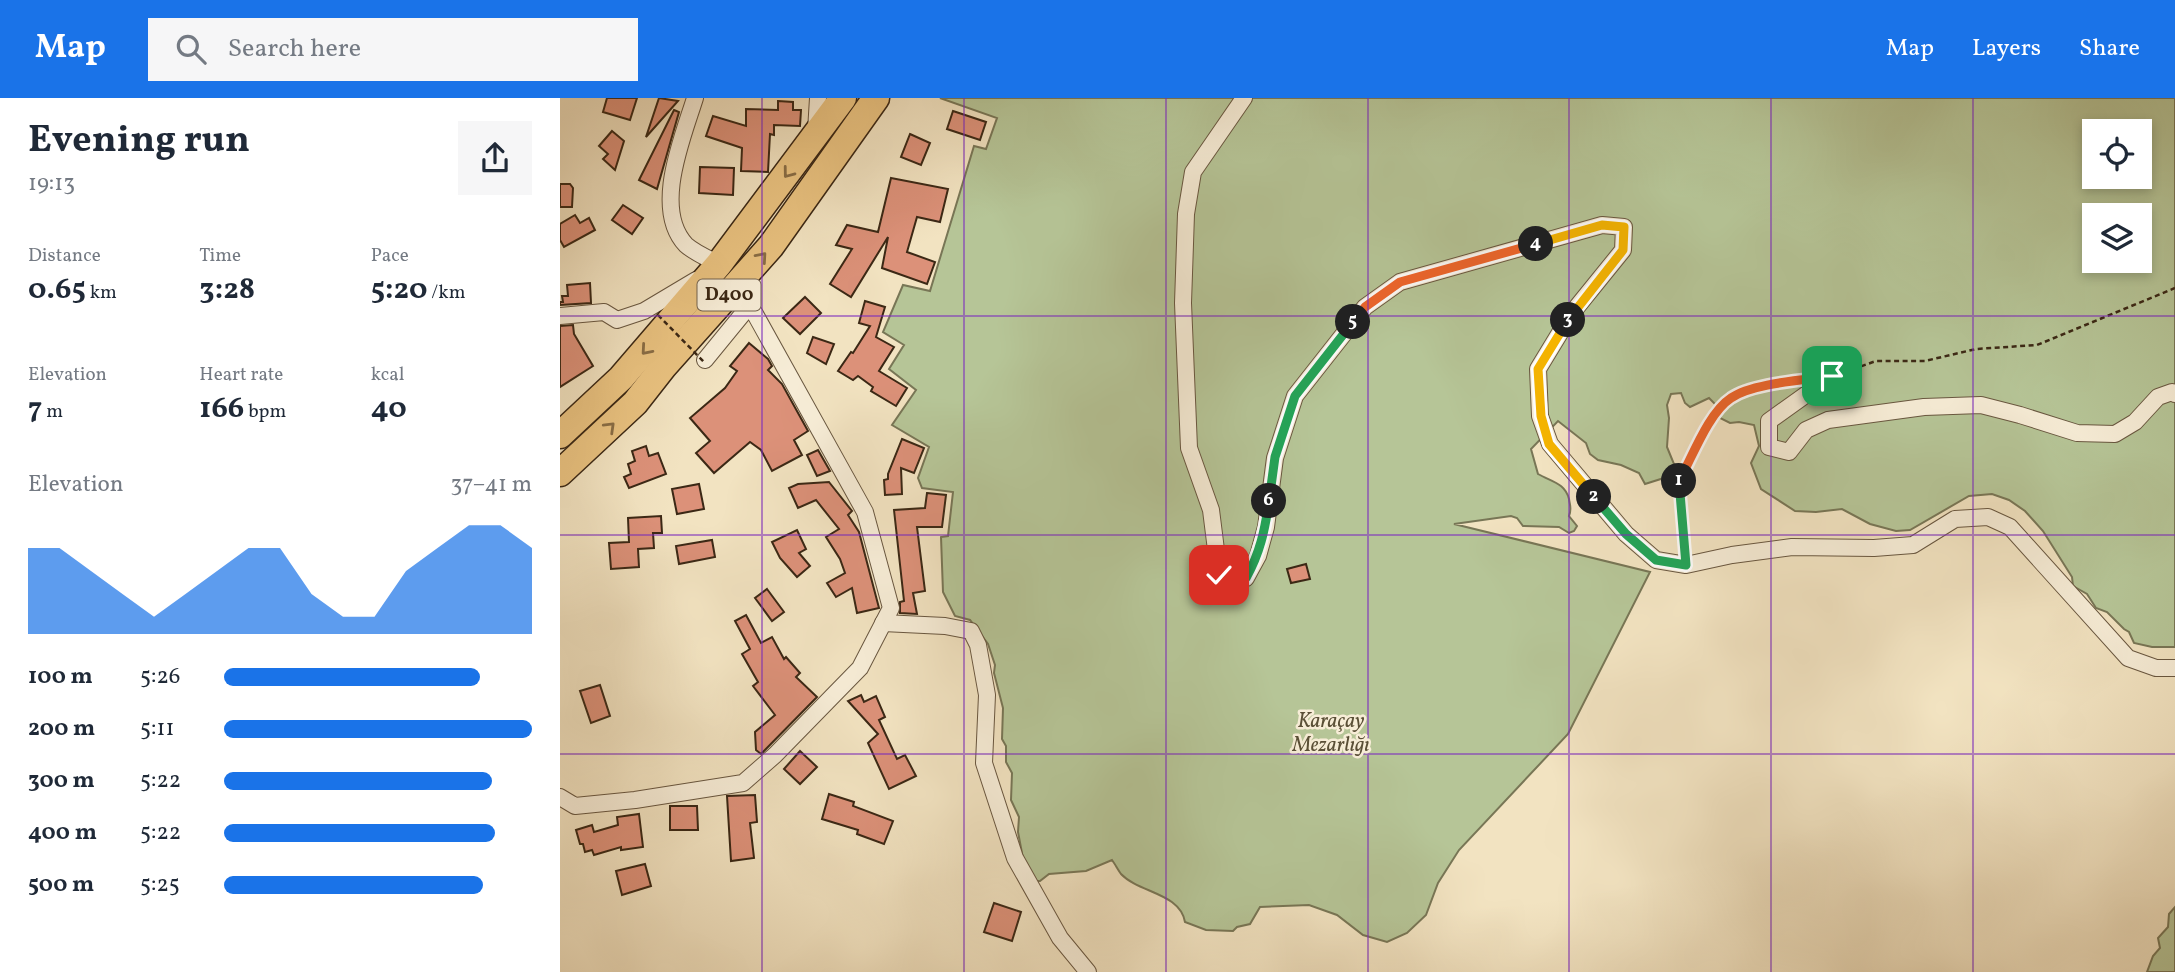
<!DOCTYPE html>
<html lang="en">
<head>
<meta charset="utf-8">
<style>
	:root { --surface:#fff; --page:#f6f6f7; --text:#1f2937; --muted:#747a83; --accent:#1a73e8 }
	body { margin:0; font-family:Vollkorn,serif; background:var(--page); color:var(--text); height:100vh; display:flex; flex-direction:column; font-size:26px; white-space:nowrap }
	* { box-sizing:border-box; margin:0 }
	p { font-size:23px; color:var(--muted) }
	.icon { flex:none; width:38px; height:38px; fill:none; stroke:currentColor; stroke-width:2; stroke-linecap:round; stroke-linejoin:round }
	.map { position:relative; flex:1; overflow:hidden }
	.sheet { display:flex; flex-direction:column; background:var(--surface); width:560px }
	.sheet>* { flex:none }
	.controls { position:absolute; left:1522px; top:21px; display:grid; gap:14px }
	.controls a { display:grid; place-items:center; width:70px; height:70px; border-radius:0px; background:var(--surface); box-shadow:0 4px 10px #0003; font-size:35px }
	.pin { position:absolute; display:grid; place-items:center; width:60px; height:60px; color:#fff; margin:-30px; border-radius:14px; box-shadow:0 4px 10px #0006 }
	.km { position:absolute; width:35px; height:35px; margin:-18px; border-radius:50%; background:#222; color:#fff; font-size:19px; line-height:35px; text-align:center }
	.round { display:grid; place-items:center; flex:none; width:74px; height:74px; border-radius:0px; background:var(--page) }
	.overview { display:flex; align-items:center; justify-content:space-between; height:119px; padding:0 28px }
	h1 { font-size:38px; font-weight:700; line-height:52px }
	.metrics { display:grid; grid-template-columns:repeat(3,1fr); gap:10px; height:119px; padding:7px 28px }
	.metrics div { display:grid; align-content:center }
	.metrics b { font-size:30px; font-weight:700 }
	.metrics small { font-size:19px; font-weight:400 }
	.metrics p { font-size:19px }
	.chart { height:196px; padding:14px 28px }
	.chart p { display:flex; justify-content:space-between }
	.chart svg { width:100%; height:126px; margin-top:7px; fill:var(--accent); opacity:.7 }
	ul { padding:0 28px; list-style:none; font-size:23px }
	li { display:grid; grid-template-columns:112px 84px 1fr; align-items:center; height:52px }
	li i { height:18px; border-radius:9px; background:var(--accent) }
	header { display:flex; align-items:center; gap:42px; box-sizing:border-box; height:98px; padding:0 35px; background:var(--accent); color:#fff }
	header strong { font-size:33px }
	nav { display:flex; gap:38px; margin-inline-start:auto; font-size:24px }
	.search { width:490px; height:63px; background:var(--page); display:flex; align-items:center; gap:18px; box-sizing:border-box; padding:0 24px; border-radius:0px; color:var(--muted); font-size:26px }
	main { display:flex; flex:1; min-height:0 }
	.map>svg:first-child { display:block }
	.green { fill:#b6c597; stroke:#787656; stroke-width:2; fill-rule:evenodd }
	.building { fill:#dc9179; stroke:#3b2815; stroke-width:2 }
	.lines { fill:none; stroke-linecap:round; stroke-linejoin:round }
	.minor-casing { stroke:#695740; stroke-width:18 }
	.trunk-casing { stroke:#3b2815; stroke-width:29 }
	.path { stroke:#3b2815; stroke-width:2.5; stroke-dasharray:5 3.5; stroke-linecap:butt }
	.minor { stroke:#f7edd7; stroke-width:16 }
	.trunk { stroke:#e9c280; stroke-width:26 }
	.path-bridge { stroke:#3b2815; stroke-width:2.5; stroke-dasharray:5 3.5; stroke-linecap:butt }
	.oneway { stroke:#896d45 }
	.split-1-casing { stroke:#fff; stroke-width:14 }
	.split-2-casing { stroke:#fff; stroke-width:14 }
	.split-3-casing { stroke:#fff; stroke-width:14 }
	.split-4-casing { stroke:#fff; stroke-width:14 }
	.split-5-casing { stroke:#fff; stroke-width:14 }
	.split-6-casing { stroke:#fff; stroke-width:14 }
	.split-7-casing { stroke:#fff; stroke-width:14 }
	.split-1 { stroke:#f0652b; stroke-width:9 }
	.split-2 { stroke:#22a559; stroke-width:9 }
	.split-3 { stroke:#f5b400; stroke-width:9 }
	.split-4 { stroke:#f5b400; stroke-width:9 }
	.split-5 { stroke:#f0652b; stroke-width:9 }
	.split-6 { stroke:#22a559; stroke-width:9 }
	.split-7 { stroke:#22a559; stroke-width:9 }
	.grid { fill:none; stroke:#7b2cbf; stroke-width:2; stroke-opacity:0.55 }
	.labels { text-anchor:middle; dominant-baseline:central; stroke-width:5; stroke-linejoin:round; paint-order:stroke }
	.shield { fill:#f7edd7; stroke:#73634f; stroke-width:2 }
	.shield-label { font-size:19px; font-weight:bold; fill:#3b2815 }
	.park-label { font-size:21px; font-style:italic; fill:#5a4f36; stroke:#f7edd7 }
</style>
</head>
<body>
<header>
<strong>Map</strong>
<div class="search"><svg class="icon" aria-label="search" viewBox="0 0 24 24"><circle cx="10" cy="10" r="6"/><path d="M15 15l6 6"/></svg>Search here</div>
<nav><a>Map</a><a>Layers</a><a>Share</a></nav>
</header>
<main>
<section class="sheet">
<div class="overview"><div><h1>Evening run</h1><p>19:13</p></div><a class="round"><svg class="icon" aria-label="share" viewBox="0 0 24 24"><path d="M12 15V3M7 8l5-5 5 5M5 13v7h14v-7"/></svg></a></div>
<div class="metrics">
<div><p>Distance</p><b>0.65<small> km</small></b></div>
<div><p>Time</p><b>3:28</b></div>
<div><p>Pace</p><b>5:20<small> /km</small></b></div>
</div>
<div class="metrics">
<div><p>Elevation</p><b>7<small> m</small></b></div>
<div><p>Heart rate</p><b>166<small> bpm</small></b></div>
<div><p>kcal</p><b>40</b></div>
</div>
<div class="chart"><p><span>Elevation</span>37–41 m</p>
<svg viewBox="0 0 160 44" preserveAspectRatio="none"><path d="M0 44V14L10 14L20 22L30 30L40 38L50 30L60 22L70 14L80 14L90 30L100 38L110 38L120 22L130 14L140 6L150 6L160 14V44z"/></svg>
</div>
<ul>
<li><b>100 m</b>5:26<i style="width:83%"></i></li>
<li><b>200 m</b>5:11<i style="width:100%"></i></li>
<li><b>300 m</b>5:22<i style="width:87%"></i></li>
<li><b>400 m</b>5:22<i style="width:88%"></i></li>
<li><b>500 m</b>5:25<i style="width:84%"></i></li>
</ul>
</section>
<div class="map">
<svg width="1615" height="874" viewBox="0 0 1615 874">
	<rect width="100%" height="100%" fill="#f2e3c1"/>
	<filter id="stains"><feTurbulence type="fractalNoise" baseFrequency=".00286" numOctaves="4"/><feColorMatrix values="0 0 0 0 .2 0 0 0 0 .09 0 0 0 0 .02 0 0 0 .5 -.17"/></filter>
	<radialGradient id="worn" r=".72"><stop offset=".6" stop-color="#630" stop-opacity="0"/><stop offset="1" stop-color="#630" stop-opacity=".3"/></radialGradient>
	<g class="green">
		<path d="M380,0H1615V549H1592L1574,545L1569,534L1564,531L1547,514L1536,510L1527,496L1513,488L1512,479L1483,433L1465,413L1449,402L1432,396L1409,398L1350,432L1336,433L1310,426L1282,411L1256,414L1235,413L1201,391L1191,365L1199,348L1194,327L1179,324L1170,325L1160,320L1161,312L1149,300L1130,309L1125,305L1121,295L1111,296L1107,307L1109,320L1107,349L1114,366L1112,374L1107,379L1085,386L1079,375L1061,367L1038,362L1030,356L1026,345L998,323L971,351L978,376C992,384 1005,385 1009,401C1010,408 1012,411 1009,418L1017,428L1014,433L1009,435L999,429L963,428L957,420L951,418L894,426L1090,474L1008,636L899,752L878,785L866,817L847,835L827,844L803,837L777,817L749,807L700,809L690,826L677,829L673,833L646,832L625,824C620,795 579,795 561,776C558,772 555,766 552,762L526,773L489,776L480,783H474L465,771L458,734L459,719L451,702L452,675L446,664V648L442,641L443,610L434,575L435,567L428,546L410,522L395,518L383,494L381,439L388,438L393,394L362,390L358,380L369,349L332,327L356,292L329,271L344,247L323,234L343,187L370,193L414,48L426,51L437,20ZM1535,33H1580V79H1535ZM1535,117H1580V163H1535Z"/>
		<path d="M1615,809V874H1587L1593,858L1600,850L1598,840L1608,829L1609,816Z"/>
	</g>
	<g class="building">
		<path d="M47,0H77L70,22L43,14Z"/>
		<path d="M99,0L118,3L86,39Z"/>
		<path d="M218,3L233,4V12H241L240,28L214,27V37L210,36L208,74L181,73L182,50L146,38L153,18L186,28V11L218,12Z"/>
		<path d="M114,12L119,14L97,91L79,82Z"/>
		<path d="M393,13L426,24L420,42L387,31Z"/>
		<path d="M52,33L64,43L55,72L43,61L48,56L39,48Z"/>
		<path d="M350,36L370,45L361,67L341,59Z"/>
		<path d="M140,69L174,70L173,97L139,95Z"/>
		<path d="M331,80L388,91L380,124L357,119L347,154L375,164L367,186L322,170L328,139L291,199L270,186L292,151L276,147L287,127L318,134Z"/>
		<path d="M0,86H10L13,90L12,109H0Z"/>
		<path d="M63,107L83,120L72,136L52,122Z"/>
		<path d="M15,117L20,125L29,120L35,132L4,149L0,142V126Z"/>
		<path d="M30,185L31,205L0,207V204H3L2,198H8L7,187Z"/>
		<path d="M245,199L261,215L240,236L223,220Z"/>
		<path d="M305,203L325,209L316,239L334,249L319,273L347,290L336,308L311,293L313,289L298,278L293,282L278,273L291,254L293,255L310,228L299,225Z"/>
		<path d="M13,227L14,236L33,268L0,289V228Z"/>
		<path d="M253,239L274,246L266,266L247,255Z"/>
		<path d="M189,245L208,261L212,268L208,272L222,286L248,333L234,342L242,357L212,373L201,352L190,344L154,375L136,355L150,343L130,320L165,290L177,273L170,268Z"/>
		<path d="M342,341L364,350L354,375L341,370L342,396L325,397L324,382L328,381V376Z"/>
		<path d="M86,348L89,358L98,355L106,376L69,390L64,379L71,376L68,366L75,363L72,353Z"/>
		<path d="M258,352L270,373L257,378L247,357Z"/>
		<path d="M269,384L292,413L288,417L299,434L319,510L297,515L292,490L276,499L267,485L285,475L280,461L266,439L279,431L256,402L238,410L229,390L238,386Z"/>
		<path d="M139,386L144,411L117,416L112,391Z"/>
		<path d="M367,395L386,397L382,429H357L365,493L353,495L357,516L340,515V504L344,503L334,412L365,410Z"/>
		<path d="M101,418L102,435H93L94,450L78,451L79,469L51,471L49,445L69,444L68,420Z"/>
		<path d="M237,432L246,451L239,455L250,468L237,479L220,460L212,444Z"/>
		<path d="M152,442L155,459L119,466L116,448Z"/>
		<path d="M746,466L750,481L731,485L727,471Z"/>
		<path d="M207,491L224,514L212,523L195,500Z"/>
		<path d="M186,517L201,545L212,539L224,561L226,559L240,575L236,579L257,599L201,656L196,652L195,634L215,617L193,588L198,584L182,556L190,551L175,523Z"/>
		<path d="M40,587L50,618L31,625L20,593Z"/>
		<path d="M301,597L304,604L316,598L325,619L319,622L337,661L345,657L356,678L329,691L308,645L318,636L288,603Z"/>
		<path d="M240,653L257,669L240,686L224,671Z"/>
		<path d="M269,696L294,704L293,708L333,723L324,746L297,736L298,732L262,721Z"/>
		<path d="M195,697L197,724L190,725L194,760L171,763L167,698Z"/>
		<path d="M110,708H137L138,732H110Z"/>
		<path d="M79,716L83,749L61,752V749L34,757L32,752L25,754L23,746H20L16,732L32,727L34,734L58,727L57,719Z"/>
		<path d="M85,766L91,788L62,797L56,773Z"/>
		<path d="M434,805L461,814L452,843L424,834Z"/>
	</g>
	<g class="lines">
		<defs>
			<g id="minor">
				<path d="M135,0C123,39 92,111 126,147C135,155 149,161 159,166L154,170"/>
				<path d="M684,0L633,74L626,116L623,205L629,350L651,412L659,476L686,480L698,458L706,429L715,360L735,298L805,209L840,184L1042,127L1064,129L1063,152L1012,215L978,271L980,318L990,346L1066,436L1096,462L1126,467L1172,457L1232,449L1314,450L1353,447L1395,421L1428,419L1450,429L1568,560L1596,570H1615"/>
				<path d="M256,33L258,0"/>
				<path d="M0,218L44,214L57,222L84,213L136,182"/>
				<path d="M1272,278L1209,323V349L1229,354L1246,332L1268,322L1364,309L1421,307L1460,317L1517,335L1555,336L1575,324L1598,299L1612,294L1615,296"/>
				<path d="M323,525L385,528L411,533L418,547L427,597L424,665L455,760L500,840L528,874"/>
				<path d="M0,699L15,708L75,702L183,685L215,657L300,570L331,510L305,414L190,207L145,262"/>
			</g>
			<g id="trunk">
				<path d="M0,337L61,280L159,166L283,0"/>
				<path d="M0,375L75,305L104,268L211,148L316,0"/>
			</g>
		</defs>
		<use href="#minor" class="minor-casing"/>
		<use href="#trunk" class="trunk-casing"/>
		<g class="path">
			<path d="M1285,274L1316,263H1365L1416,251L1477,247L1615,190"/>
			<path d="M1125,453L1117,386L1152,320L1171,300L1201,289L1237,284"/>
		</g>
		<use href="#minor" class="minor"/>
		<use href="#trunk" class="trunk"/>
		<path class="path-bridge" d="M98,217L144,264"/>
	</g>
	<defs><path id="oneway-chevron" d="M-2-3.5L2.5 0L-2 3.5" fill="none" stroke-width="1.6" stroke-linecap="round" stroke-linejoin="round" transform="scale(1.75)"/></defs>
	<g class="oneway">
		<use href="#oneway-chevron" transform="translate(228 75) rotate(127)"/>
		<use href="#oneway-chevron" transform="translate(202 159) rotate(-49)"/>
		<use href="#oneway-chevron" transform="translate(86 252) rotate(131)"/>
		<use href="#oneway-chevron" transform="translate(50 329) rotate(-44)"/>
	</g>
	<g class="lines">
		<defs>
			<path id="split-1" d="M1119,383C1132,360 1148,315 1171,300C1192,285 1246,282 1272,278"/>
			<path id="split-2" d="M1034,399L1066,436L1096,462L1126,467L1119,383"/>
			<path id="split-3" d="M1008,222L978,271L981,318L989,346L1034,399"/>
			<path id="split-4" d="M976,146L1042,127L1064,129L1063,152L1008,222"/>
			<path id="split-5" d="M793,224L805,209L840,184L976,146"/>
			<path id="split-6" d="M709,403L715,359L735,298L793,224"/>
			<path id="split-7" d="M659,477L686,480C700,455 705,432 709,403"/>
		</defs>
		<use href="#split-1" class="split-1-casing"/>
		<use href="#split-2" class="split-2-casing"/>
		<use href="#split-3" class="split-3-casing"/>
		<use href="#split-4" class="split-4-casing"/>
		<use href="#split-5" class="split-5-casing"/>
		<use href="#split-6" class="split-6-casing"/>
		<use href="#split-7" class="split-7-casing"/>
		<use href="#split-1" class="split-1"/>
		<use href="#split-2" class="split-2"/>
		<use href="#split-3" class="split-3"/>
		<use href="#split-4" class="split-4"/>
		<use href="#split-5" class="split-5"/>
		<use href="#split-6" class="split-6"/>
		<use href="#split-7" class="split-7"/>
	</g>
	<path class="grid" d="M202,0V874M404,0V874M606,0V874M808,0V874M1009,0V874M1211,0V874M1413,0V874M0,218H1615M0,437H1615M0,656H1615"/>
	<g class="labels">
		<rect class="shield" x="137.5" y="181.5" width="63" height="31" rx="5"/>
		<g class="shield-label">
			<text x="169" y="197">D400</text>
		</g>
		<g class="park-label">
			<text x="771" y="623">Karaçay<tspan x="771" dy="24">Mezarlığı</tspan></text>
		</g>
	</g>
	<rect width="100%" height="100%" filter="url(#stains)"/>
	<rect width="100%" height="100%" fill="url(#worn)"/>
</svg>
<div class="controls">
<a><svg class="icon" aria-label="locate" viewBox="0 0 24 24"><circle cx="12" cy="12" r="6"/><path d="M12 2v4M12 18v4M2 12h4M18 12h4"/></svg></a>
<a><svg class="icon" aria-label="layers" viewBox="0 0 24 24"><path d="M12 4l9 5-9 5-9-5zM3 14l9 5 9-5"/></svg></a>
</div>
<div class="pin" style="left:1272px;top:278px;background:#1e9e55"><svg class="icon" aria-label="arrive" viewBox="0 0 24 24"><path d="M6 21V4h12l-3 4 3 4H6"/></svg></div>
<div class="pin" style="left:659px;top:477px;background:#d93025"><svg class="icon" aria-label="check" viewBox="0 0 24 24"><path d="M5 12l5 5 9-10"/></svg></div>
<b class="km" style="left:1119px;top:383px">1</b>
<b class="km" style="left:1034px;top:399px">2</b>
<b class="km" style="left:1008px;top:222px">3</b>
<b class="km" style="left:976px;top:146px">4</b>
<b class="km" style="left:793px;top:224px">5</b>
<b class="km" style="left:709px;top:403px">6</b>
</div>
</main>
</body>
</html>
